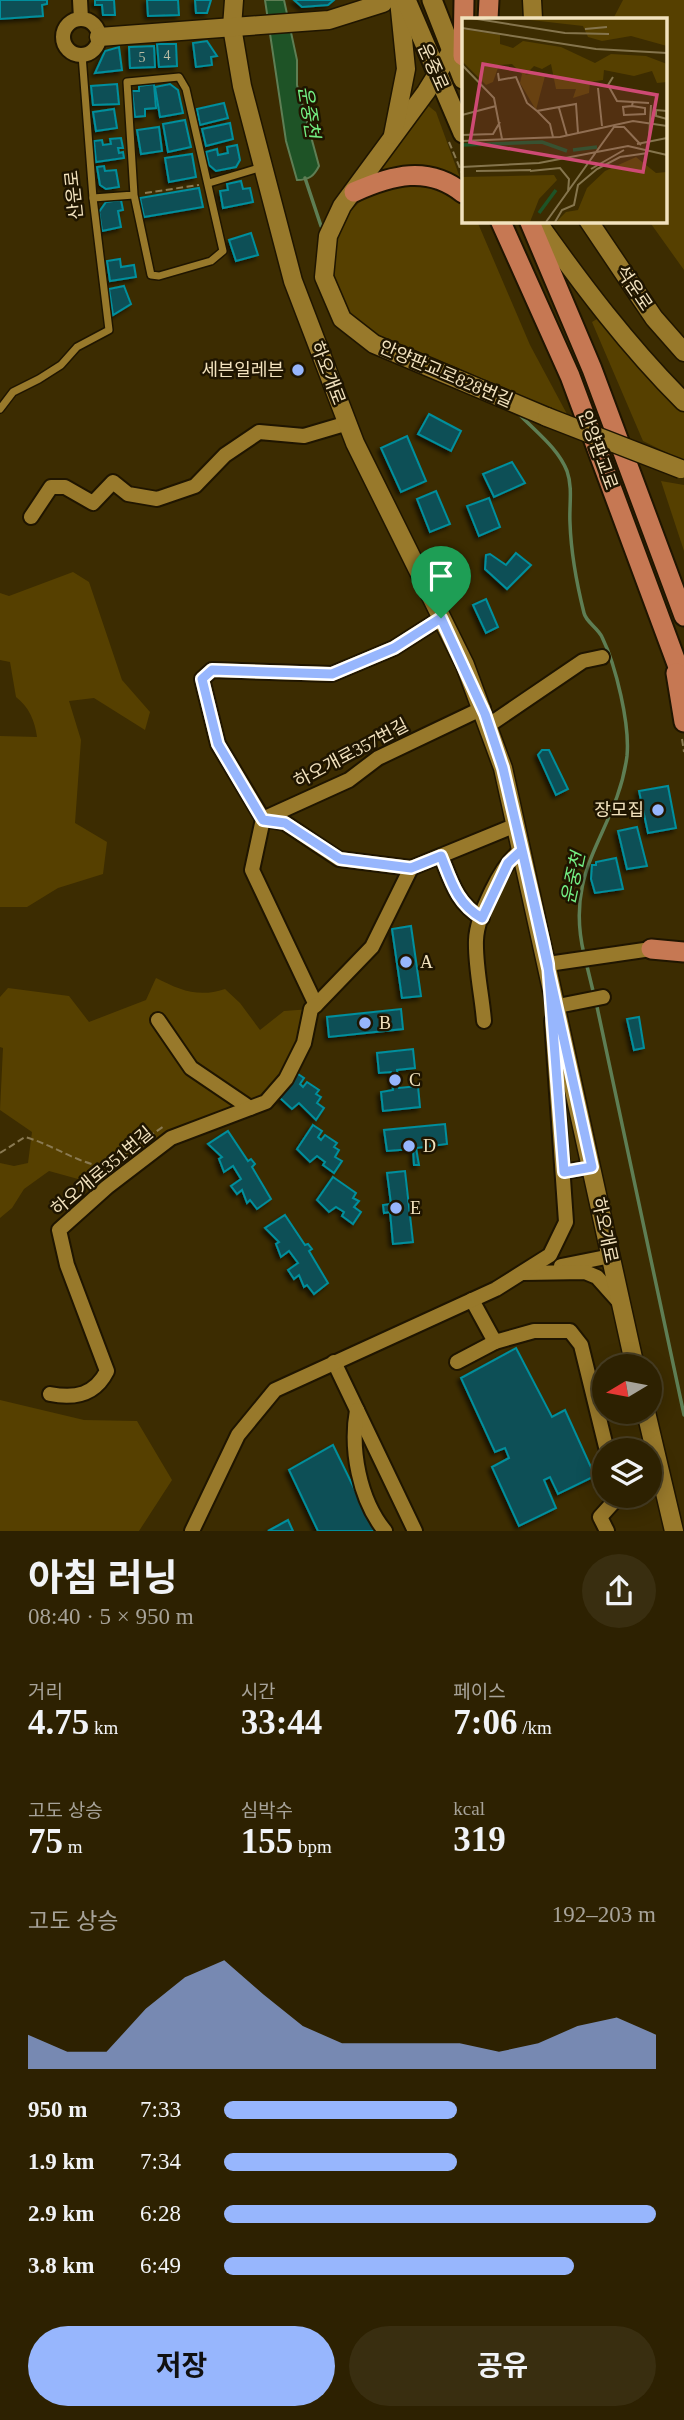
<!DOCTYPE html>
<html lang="ko">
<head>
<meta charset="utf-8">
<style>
	:root { --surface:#2d2101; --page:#392e10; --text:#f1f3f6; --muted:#a7a399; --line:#483e23; --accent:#97b6fd }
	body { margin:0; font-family:"Times New Roman","Noto Sans KR",serif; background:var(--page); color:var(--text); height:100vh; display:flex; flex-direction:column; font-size:26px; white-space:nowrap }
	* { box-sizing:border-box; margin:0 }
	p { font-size:23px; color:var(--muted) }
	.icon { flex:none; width:38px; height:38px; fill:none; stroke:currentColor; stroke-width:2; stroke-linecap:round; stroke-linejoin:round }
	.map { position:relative; height:1531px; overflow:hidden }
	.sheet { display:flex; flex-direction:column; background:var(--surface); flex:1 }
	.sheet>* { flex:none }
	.needle { width:46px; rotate:260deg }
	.tools { position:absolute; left:592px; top:1354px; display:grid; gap:14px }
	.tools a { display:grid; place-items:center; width:70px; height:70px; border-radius:50%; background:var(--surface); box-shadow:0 4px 18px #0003,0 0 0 2px var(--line); font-size:35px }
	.pin { position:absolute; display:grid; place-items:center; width:60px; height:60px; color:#fff; margin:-72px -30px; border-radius:50% 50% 50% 0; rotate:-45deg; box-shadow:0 0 7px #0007 }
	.pin .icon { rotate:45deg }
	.round { display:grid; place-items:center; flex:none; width:74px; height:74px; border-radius:37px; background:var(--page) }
	.headline { display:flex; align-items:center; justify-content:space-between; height:119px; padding:0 28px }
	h1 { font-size:38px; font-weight:700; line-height:52px }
	.figures { display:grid; grid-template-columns:repeat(3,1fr); gap:10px; height:119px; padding:7px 28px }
	.figures div { display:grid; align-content:center }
	.figures b { font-size:35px; font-weight:700 }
	.figures small { font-size:19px; font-weight:400 }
	.figures p { font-size:19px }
	.chart { height:196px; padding:14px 28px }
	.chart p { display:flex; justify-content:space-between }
	.chart svg { width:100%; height:126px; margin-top:7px; fill:var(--accent); opacity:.7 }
	.primary-button { display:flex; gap:14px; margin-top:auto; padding:14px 28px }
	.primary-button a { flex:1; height:80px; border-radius:42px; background:var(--accent); color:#111; font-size:28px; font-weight:700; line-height:80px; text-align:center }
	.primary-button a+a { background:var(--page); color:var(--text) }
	ul { padding:0 28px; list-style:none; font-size:23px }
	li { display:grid; grid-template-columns:112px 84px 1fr; align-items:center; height:52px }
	li i { height:18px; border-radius:9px; background:var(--accent) }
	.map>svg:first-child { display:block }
	.green { fill:#564000 }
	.water { fill:#1e5326; stroke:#5e7e54; stroke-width:2 }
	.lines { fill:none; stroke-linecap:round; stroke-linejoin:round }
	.stream { stroke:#5e7e54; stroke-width:3.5 }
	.building { fill:#104f56; stroke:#008f9d; stroke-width:2; filter:url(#shadow) }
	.service-casing { stroke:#1f1500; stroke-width:10 }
	.minor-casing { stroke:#1f1500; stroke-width:18 }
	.tertiary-casing { stroke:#1f1500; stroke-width:21 }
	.secondary-casing { stroke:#1f1500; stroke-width:23 }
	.primary-casing { stroke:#1f1500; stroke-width:23 }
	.path { stroke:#897951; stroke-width:2; stroke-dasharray:7 3.5; stroke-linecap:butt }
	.service { stroke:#98792b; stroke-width:7 }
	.minor { stroke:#98792b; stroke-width:14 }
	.tertiary { stroke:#98792b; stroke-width:18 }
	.secondary { stroke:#98792b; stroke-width:19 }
	.primary { stroke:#c67853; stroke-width:19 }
	.tertiary-bridge-casing { stroke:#1f1500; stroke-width:21; stroke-linecap:butt }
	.tertiary-bridge { stroke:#98792b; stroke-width:18 }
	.route-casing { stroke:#fff; stroke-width:14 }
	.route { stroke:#97b6fd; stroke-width:9 }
	.poi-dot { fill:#97b6fd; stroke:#1f1500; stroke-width:2.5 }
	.labels { text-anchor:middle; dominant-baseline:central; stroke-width:5; stroke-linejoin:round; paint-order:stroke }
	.number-label { font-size:14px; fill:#babda4 }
	.street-label { font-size:18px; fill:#f2e2be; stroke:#1f1500 }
	.poi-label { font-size:18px; fill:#f2e2be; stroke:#1f1500; text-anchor:start }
	.water-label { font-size:19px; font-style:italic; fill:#73ef83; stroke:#1f1500 }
	.inset-river { fill:none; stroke:#1e5326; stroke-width:3.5 }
	.inset-road { fill:none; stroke:#85754d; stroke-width:2 }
	.view { fill:#ce4a74; fill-opacity:0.15; stroke:#ce4a74; stroke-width:3.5 }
	.inset-edge { fill:none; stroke:#f2e2be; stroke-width:3.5 }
</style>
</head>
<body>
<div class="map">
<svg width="684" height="1531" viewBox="0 0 684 1531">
	<defs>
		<filter id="shadow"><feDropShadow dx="-3" dy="3" stdDeviation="2" flood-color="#0009"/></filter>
	</defs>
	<rect width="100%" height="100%" fill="#3c2c01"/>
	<g class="green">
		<path d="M623,0H684V270L649,221L665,220V19H613Z"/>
		<path d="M426,104L436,112L463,186L369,177Z"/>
		<path d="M392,183L437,185L463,205V220L477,221L530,345L568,416C523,396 479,377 435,358C409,348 373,338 353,317C336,299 331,272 335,247C339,215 364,194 392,183Z"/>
		<path d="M597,319H603L633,360L684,410V461L643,441L592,322Z"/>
		<path d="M661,481L684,485V551Z"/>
		<path d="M73,572L89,582L122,680L150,712L145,730L94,698L69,701L81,740L75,823L107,842L103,874L58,888L27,907H0V736L37,737C35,721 29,707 16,697L10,662L0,660V593L9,596Z"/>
		<path d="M156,978C180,990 198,998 225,989L240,1003L260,1030L284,1011L311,1009L304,1043L266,1102L171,1138L107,1187L49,1171L24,1189L12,1208L0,1218V1163L14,1166L28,1163L32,1132L0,1110L3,1048L0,1047V997L8,988L69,996L89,1022L146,1000Z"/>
		<path d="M0,1400L84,1420L137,1421L172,1480L139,1531H0Z"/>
	</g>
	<path class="water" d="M265,0H284L297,60V85L319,166C314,176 309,180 297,180L286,141Z"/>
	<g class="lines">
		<g class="stream">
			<path d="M305,178L321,226"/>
			<path d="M519,414C536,432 558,448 567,471C573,488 569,506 570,523C571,552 577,585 584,613C586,622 598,628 602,637C616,666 630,724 627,756C617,833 563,866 584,954"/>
			<path d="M586,962L594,995"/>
			<path d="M596,1002L684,1415"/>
		</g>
	</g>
	<g class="building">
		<path d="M0,0H47V4L42,5L43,16L0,19Z"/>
		<path d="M95,0H114L115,15H103L102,5H95Z"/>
		<path d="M147,0H178L179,15L148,16Z"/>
		<path d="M195,0H211L207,13H196Z"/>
		<path d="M294,0H334L328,5L302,7Z"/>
		<path d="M207,41L217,56L211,57L212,65L196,67L193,43Z"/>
		<path d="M157,44H176L177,66L159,67Z"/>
		<path d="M154,46L155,67L130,68L129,47Z"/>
		<path d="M119,47L122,70L95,73L105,51Z"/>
		<path d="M117,84L119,104L93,105L91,86Z"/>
		<path d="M154,84L156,108L145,109V116L135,117L132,91H139V86Z"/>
		<path d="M170,84L178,90L183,113L160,117L155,87Z"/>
		<path d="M224,103L228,118L200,125L197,109Z"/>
		<path d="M114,109L117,128L96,131L93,112Z"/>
		<path d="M185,120L191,147L168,152L163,124Z"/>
		<path d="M230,123L233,139L206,146L202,129Z"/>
		<path d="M159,127L162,151L141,154L137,130Z"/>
		<path d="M121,138L123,148H118L119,153L123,152L124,158L96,162L94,141L102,140L103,145L111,144L110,139Z"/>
		<path d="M237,145L240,160L236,167L216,171L209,165L206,152L217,149L218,155L228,153L227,147Z"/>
		<path d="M192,154L196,177L169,182L165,158Z"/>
		<path d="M104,166L105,171L116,170L119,187L106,189L100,185L97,167Z"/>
		<path d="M241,181L243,189L250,188L253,202L223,208L220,191L228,190L227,184Z"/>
		<path d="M199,188L203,207L144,217L140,198Z"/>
		<path d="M121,200L123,210L118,211L121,227L102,231L99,212L106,202Z"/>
		<path d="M251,233L258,255L236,261L229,240Z"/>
		<path d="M120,259L121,267L134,265L136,277L110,281L107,261Z"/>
		<path d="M124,286L131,304L113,315L109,289Z"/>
		<path d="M429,414L461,431L451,451L418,434Z"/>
		<path d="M407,436L426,481L401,492L381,448Z"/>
		<path d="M512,462L525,483L494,497L483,474Z"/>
		<path d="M436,491L450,524L430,532L417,499Z"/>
		<path d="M489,498L500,527L479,536L467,506Z"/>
		<path d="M516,553L531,565L507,589L485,569L486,555L490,554L506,565Z"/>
		<path d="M486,599L498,627L486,633L473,605Z"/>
		<path d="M542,750H549L568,789L556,795L538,755Z"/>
		<path d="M668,786L676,828L648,833L639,791Z"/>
		<path d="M637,827L647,866L627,869L618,831Z"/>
		<path d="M616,858L623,889L595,893L591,879L592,865H596V862Z"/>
		<path d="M411,926L421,996L402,998L392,929Z"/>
		<path d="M401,1009L403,1029L329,1037L327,1017Z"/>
		<path d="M639,1017L644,1048L634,1050L627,1019Z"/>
		<path d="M413,1049L415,1068L397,1070L399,1088L418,1086L420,1107L383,1111L381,1092L393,1090L391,1072L379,1073L377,1053Z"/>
		<path d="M295,1072L304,1078L300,1084L303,1087L307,1082L319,1090L316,1094L321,1097L317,1103L324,1108L316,1120L299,1103L292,1109L279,1097Z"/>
		<path d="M445,1124L447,1144L416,1148L419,1165H414L413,1149L387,1151L384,1130Z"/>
		<path d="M313,1125L322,1131L318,1137L321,1140L325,1135L337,1143L334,1147L339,1150L335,1157L342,1161L334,1173L323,1165L325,1162L317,1156L310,1162L297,1149Z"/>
		<path d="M228,1131L248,1161L251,1159L255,1164L252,1167L271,1199L257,1209L250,1200L247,1203L242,1190L237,1194L231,1186L241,1179L233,1166L224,1172L219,1159L222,1157L208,1144Z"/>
		<path d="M405,1171L413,1242L393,1244L390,1212L384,1213L383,1205L391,1204L387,1173Z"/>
		<path d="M333,1177L356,1193L353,1198L359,1201L354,1207L361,1212L353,1224L342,1216L344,1212L336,1207L329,1212L317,1200Z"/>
		<path d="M285,1215L305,1245L308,1244L312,1249L309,1251L328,1283L314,1294L307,1285L304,1287L299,1275L294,1279L288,1270L298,1263L289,1251L281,1257L276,1244L279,1242L265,1228Z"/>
		<path d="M516,1348L552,1417L565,1410L595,1476L558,1494L550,1477L544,1480L556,1508L519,1526L492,1467L509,1458L505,1448L495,1452L461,1378Z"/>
		<path d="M333,1445L375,1531H318L289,1470Z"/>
		<path d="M288,1520L293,1531H268Z"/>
	</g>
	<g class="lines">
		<defs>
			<g id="service">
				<path d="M209,183L262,167"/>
				<path d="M93,198L134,195L151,275L159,276L211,261L223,251L186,89L179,77L127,82L134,195"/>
				<path d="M0,409L13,392L39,379L61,365L77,347L109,330L93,198L82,55"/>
			</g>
			<g id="minor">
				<path d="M80,0L81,19"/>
				<circle cx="81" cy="37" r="18"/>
				<path d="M31,517L51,487H65L93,503L113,482L128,494L157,499L195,486L225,455L259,432L304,436L348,423"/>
				<path d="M489,725L583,661L602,657"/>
				<path d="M263,819L252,870L316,1005L372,947L411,868L516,825"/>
				<path d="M263,819L218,744L202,679L212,670L332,674L394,648L441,618"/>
				<path d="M263,819L349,780L378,758L483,708"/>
				<path d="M263,819L285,823L339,859L411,868"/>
				<path d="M441,856C451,881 457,904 482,918"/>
				<path d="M549,976L548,964L658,948"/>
				<path d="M558,1006L603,997"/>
				<path d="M158,1020L191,1068L250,1108"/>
				<path d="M484,1021C482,995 475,966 476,940C477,916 502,862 522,850"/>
				<path d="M563,1172L592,1167"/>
				<path d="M561,1266L611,1256"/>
				<path d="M523,1273L585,1272L597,1277L622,1305"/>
				<path d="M472,1300L495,1342L534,1331H570L581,1345L607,1451"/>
				<path d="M334,1362L415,1531"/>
				<path d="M457,1362L495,1342"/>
				<path d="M50,1394C75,1399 95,1395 107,1371L67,1265L59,1230L107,1187L171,1138L266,1102L286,1079L304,1043L311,1009L316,1005"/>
				<path d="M357,1410C350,1449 359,1499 385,1531"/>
				<path d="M192,1531L238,1435L275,1390L496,1289L550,1255L566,1222L552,1021"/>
				<path d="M607,1531L600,1517L619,1496"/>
			</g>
			<g id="tertiary">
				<path d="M234,0L232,27L242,86L293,281L355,443L465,665L503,768L635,1367"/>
				<path d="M532,0L533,19"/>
				<path d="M99,37L329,20L383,3"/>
				<path d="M457,42L426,92L342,206L328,236L324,277L342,319L374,344L547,417"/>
				<path d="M393,135L406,69L399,0"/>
				<path d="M536,220C582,285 628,346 684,402"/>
				<path d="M588,220L654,318L684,352"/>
				<path d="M646,1412L674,1531"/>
			</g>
			<g id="secondary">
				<path d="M406,0L463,133"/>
				<path d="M432,0L463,79"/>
			</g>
			<g id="primary">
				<path d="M488,19L489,0"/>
				<path d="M463,56L464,0"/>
				<path d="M354,192C392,175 428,165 463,193"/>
				<path d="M500,220L570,376L684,683"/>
				<path d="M529,220L592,369L684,616"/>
				<path d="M676,673L684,722"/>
				<path d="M651,949L684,952"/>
			</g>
		</defs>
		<use href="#service" class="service-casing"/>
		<use href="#minor" class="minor-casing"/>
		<use href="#tertiary" class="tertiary-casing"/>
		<use href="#secondary" class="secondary-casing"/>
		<use href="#primary" class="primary-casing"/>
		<g class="path">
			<path d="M449,142L462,173"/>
			<path d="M145,193L199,185"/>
			<path d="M682,739L684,752"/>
			<path d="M0,1153L25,1137C54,1145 76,1163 106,1167L164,1126"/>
		</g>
		<use href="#service" class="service"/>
		<use href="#minor" class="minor"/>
		<use href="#tertiary" class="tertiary"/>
		<use href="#secondary" class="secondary"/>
		<use href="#primary" class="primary"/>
		<defs>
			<path id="tertiary-bridge" d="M547,417L681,469"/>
		</defs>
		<use href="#tertiary-bridge" class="tertiary-bridge-casing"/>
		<use href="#tertiary-bridge" class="tertiary-bridge"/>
	</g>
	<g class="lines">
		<defs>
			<path id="route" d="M441,618L485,714L503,768L543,940L548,964L564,1172L592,1167L522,850L508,863L482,918C457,904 451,881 441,856L411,868L340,859L285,823L263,820L218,744L202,679L212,670L332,674L394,648L441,618"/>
		</defs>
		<use href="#route" class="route-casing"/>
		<use href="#route" class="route"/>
	</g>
	<g class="poi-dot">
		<circle cx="298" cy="370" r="7"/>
		<circle cx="658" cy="810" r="7"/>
		<circle cx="406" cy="962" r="7"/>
		<circle cx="365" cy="1023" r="7"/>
		<circle cx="395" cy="1080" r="7"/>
		<circle cx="409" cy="1146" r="7"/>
		<circle cx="396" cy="1208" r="7"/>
	</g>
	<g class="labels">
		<g class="number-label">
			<text x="167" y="55">4</text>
			<text x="142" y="57">5</text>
		</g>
		<g class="street-label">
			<text transform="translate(433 67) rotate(66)">운중로</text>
			<text transform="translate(74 195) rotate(-96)">산운로</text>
			<text transform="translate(634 288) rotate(56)">석운로</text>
			<text transform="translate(328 373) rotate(69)">하오개로</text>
			<text transform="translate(446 374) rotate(23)">안양판교로828번길</text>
			<text transform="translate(598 450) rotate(70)">안양판교로</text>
			<text transform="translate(351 753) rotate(-28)">하오개로357번길</text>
			<text transform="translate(102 1171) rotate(-40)">하오개로351번길</text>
			<text transform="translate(605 1230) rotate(78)">하오개로</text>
		</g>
		<g class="poi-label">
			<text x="284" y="370" text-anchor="end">세븐일레븐</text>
			<text x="644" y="810" text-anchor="end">장모집</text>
			<text x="420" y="962">A</text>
			<text x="379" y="1023">B</text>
			<text x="409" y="1080">C</text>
			<text x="423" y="1146">D</text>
			<text x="410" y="1208">E</text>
		</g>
		<g class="water-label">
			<text transform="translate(309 112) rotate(81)">운중천</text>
			<text transform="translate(573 878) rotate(-78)">운중천</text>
		</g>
	</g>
	<g transform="translate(462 18)">
		<rect width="205" height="205" fill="#3c2c01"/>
		<path d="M51,0H205V28L169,18L140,23L126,19L121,8ZM0,11L38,17V26L51,30L61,23L99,29L133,45L149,36L184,38L205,46V64L195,65L190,53L172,58L142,52L141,62L128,64L127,75L111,80L114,71H94L89,46L80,51L72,48L63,57L77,54L83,58L74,92L58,65L60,56L50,46L37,47L31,64L24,67L0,43ZM174,139L194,155L205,154V204H94L104,194L116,192L125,170L143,153ZM92,157L95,162L77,181L68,204H0V159Z" fill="#564000"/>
		<path class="inset-river" d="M0,127L80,124L105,133M111,132L135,129M77,195L94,172"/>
		<path class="inset-road" d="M9,0L103,15L147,16M0,10L134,31L205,35M123,11L145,9M0,47L32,80L40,121M36,55L37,62L54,59L65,85L75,93M151,59L146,67L155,83L187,85M136,70L140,108M170,88L183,90V96L162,97L161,89L170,88L171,83M97,90L105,118M205,93L194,92V98L205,101M0,97L34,88M0,117L31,116L38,104M91,119L88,106L75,93L114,86L116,115M187,120L189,87M0,123L98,119L171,103L205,108M175,126L205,120M0,149L77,145L166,128L205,137M129,151L162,132M14,153L69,152M68,153L98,150L107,161L106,174M84,204L152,109H162L179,127M93,204L100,192L112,187L116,167L135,151L158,139L186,135"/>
		<path class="view" d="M21,46L195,77L181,154L8,124Z"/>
		<rect width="205" height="205" class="inset-edge"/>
	</g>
</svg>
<div class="tools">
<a><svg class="needle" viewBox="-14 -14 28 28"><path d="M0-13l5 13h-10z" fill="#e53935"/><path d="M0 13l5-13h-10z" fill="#a7a399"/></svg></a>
<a><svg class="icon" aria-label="layers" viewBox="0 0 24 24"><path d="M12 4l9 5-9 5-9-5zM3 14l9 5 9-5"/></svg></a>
</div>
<div class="pin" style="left:441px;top:618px;background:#1e9e55"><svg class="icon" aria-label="arrive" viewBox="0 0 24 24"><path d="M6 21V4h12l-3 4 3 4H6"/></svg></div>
</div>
<section class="sheet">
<div class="headline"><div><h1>아침 러닝</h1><p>08:40 · 5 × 950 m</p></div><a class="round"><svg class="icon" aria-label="share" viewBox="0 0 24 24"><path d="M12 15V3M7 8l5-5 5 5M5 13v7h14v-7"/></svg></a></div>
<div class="figures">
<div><p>거리</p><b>4.75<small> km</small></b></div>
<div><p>시간</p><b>33:44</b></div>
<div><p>페이스</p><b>7:06<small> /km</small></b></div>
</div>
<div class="figures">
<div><p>고도 상승</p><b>75<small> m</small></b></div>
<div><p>심박수</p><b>155<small> bpm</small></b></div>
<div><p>kcal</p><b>319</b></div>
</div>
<div class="chart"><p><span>고도 상승</span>192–203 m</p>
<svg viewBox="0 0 160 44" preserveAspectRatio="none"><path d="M0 44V32L10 38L20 38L30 23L40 12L50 6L60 18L70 29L80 35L90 35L100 35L110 35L120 38L130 35L140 29L150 26L160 32V44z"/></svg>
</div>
<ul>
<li><b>950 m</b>7:33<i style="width:54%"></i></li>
<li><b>1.9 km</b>7:34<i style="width:54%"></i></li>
<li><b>2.9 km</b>6:28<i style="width:100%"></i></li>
<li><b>3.8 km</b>6:49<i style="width:81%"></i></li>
</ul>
<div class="primary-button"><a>저장</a><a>공유</a></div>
</section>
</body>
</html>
